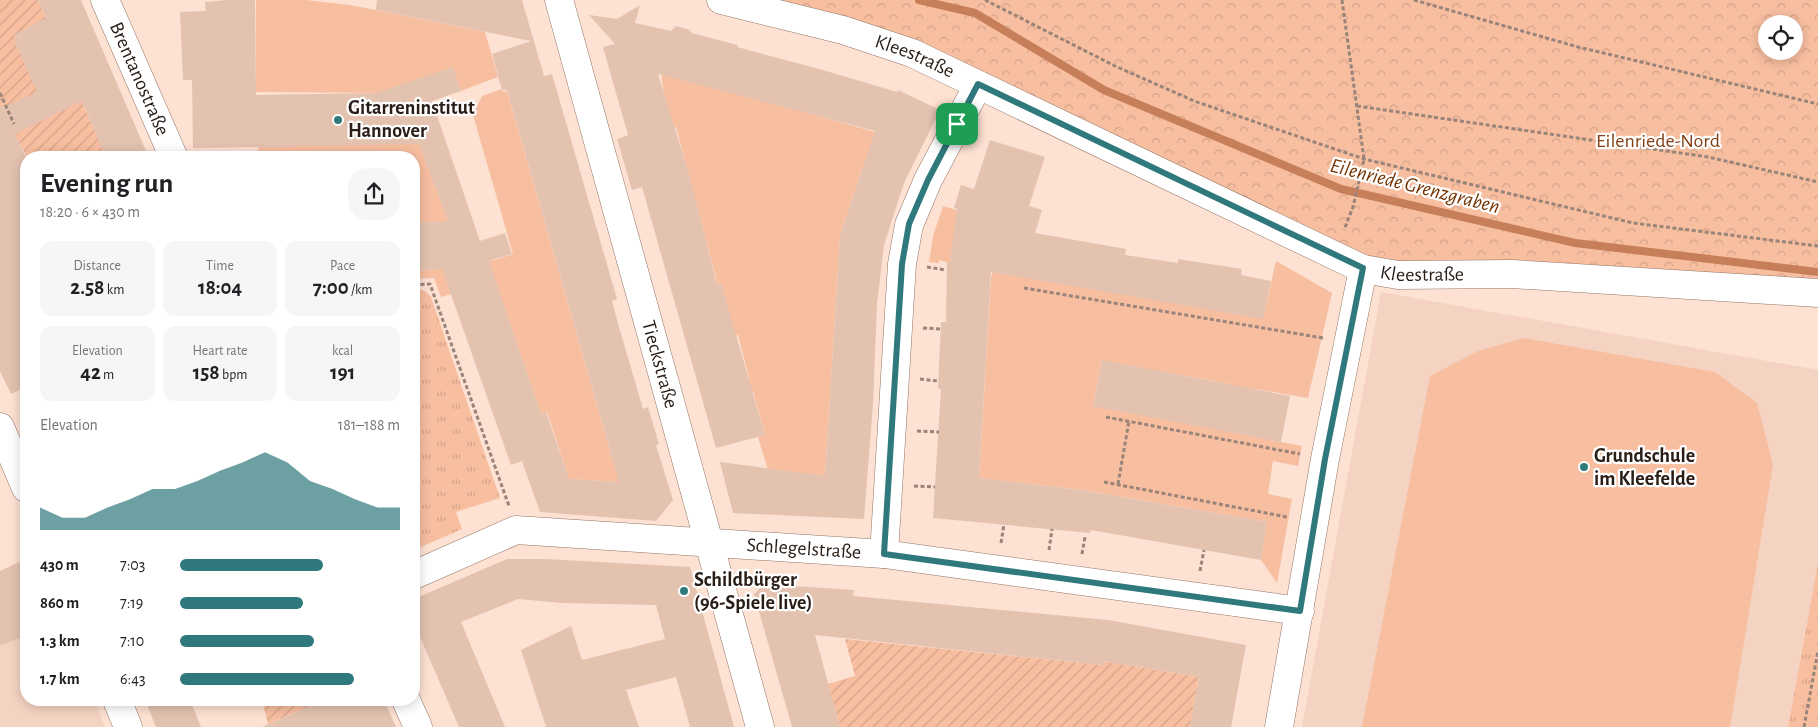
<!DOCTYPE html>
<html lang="en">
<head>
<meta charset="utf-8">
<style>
	:root { --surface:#fff; --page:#f6f6f6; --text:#202124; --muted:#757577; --accent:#2f797c }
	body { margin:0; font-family:"Alegreya Sans",sans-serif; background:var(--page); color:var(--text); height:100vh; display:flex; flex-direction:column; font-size:19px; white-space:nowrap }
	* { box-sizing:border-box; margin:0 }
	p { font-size:16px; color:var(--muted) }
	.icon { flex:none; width:28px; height:28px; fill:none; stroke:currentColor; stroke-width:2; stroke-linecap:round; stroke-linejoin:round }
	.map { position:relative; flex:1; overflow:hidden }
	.panel { position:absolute; left:20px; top:151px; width:400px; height:555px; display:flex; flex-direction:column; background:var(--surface); border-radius:20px; box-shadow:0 2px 12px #0003 }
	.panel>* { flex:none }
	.buttons { position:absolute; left:1758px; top:15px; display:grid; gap:10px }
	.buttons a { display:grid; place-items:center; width:45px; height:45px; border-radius:50%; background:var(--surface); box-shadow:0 2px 12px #0003; font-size:25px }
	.pin { position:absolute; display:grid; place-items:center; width:42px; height:42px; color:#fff; margin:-21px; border-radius:10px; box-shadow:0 2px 8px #0006 }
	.round { display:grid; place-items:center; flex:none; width:52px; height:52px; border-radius:20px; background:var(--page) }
	.head { display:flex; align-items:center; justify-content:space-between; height:85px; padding:0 20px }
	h1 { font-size:28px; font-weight:700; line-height:38px }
	.figures { display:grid; grid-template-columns:repeat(3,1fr); gap:8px; height:85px; padding:5px 20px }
	.figures div { display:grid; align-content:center; border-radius:12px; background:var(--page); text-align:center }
	.figures b { font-size:21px; font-weight:700 }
	.figures small { font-size:14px; font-weight:400 }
	.figures p { font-size:14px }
	.chart { height:140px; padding:10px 20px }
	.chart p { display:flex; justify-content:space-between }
	.chart svg { width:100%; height:90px; margin-top:5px; fill:var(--accent); opacity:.7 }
	ul { padding:0 20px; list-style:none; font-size:16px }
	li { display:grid; grid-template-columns:80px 60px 1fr; align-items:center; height:38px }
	li i { height:12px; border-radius:6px; background:var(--accent) }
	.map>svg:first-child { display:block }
	.built { fill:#f5d3c2 }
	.grass { fill:#f8bea0 }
	.forest { fill:url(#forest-crowns); fill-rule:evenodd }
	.park { fill:url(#park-tufts) }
	.garden { fill:url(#garden-furrows) }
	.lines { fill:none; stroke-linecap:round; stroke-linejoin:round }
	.stream { stroke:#c67f58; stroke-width:8 }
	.building { fill:#e4c2b0 }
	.minor-casing { stroke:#937565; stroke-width:29 }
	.path { stroke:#99847a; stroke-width:3; stroke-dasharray:4 2.5; stroke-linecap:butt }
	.minor { stroke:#fff; stroke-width:28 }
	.route-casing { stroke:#fff; stroke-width:10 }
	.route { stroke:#2f797c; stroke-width:6 }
	.poi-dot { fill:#2f797c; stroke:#fff; stroke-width:2 }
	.labels { text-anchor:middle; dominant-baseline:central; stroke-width:4.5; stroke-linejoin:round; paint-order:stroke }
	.street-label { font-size:20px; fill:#291d16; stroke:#fff }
	.poi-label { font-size:20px; font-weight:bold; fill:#291d16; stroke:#fff; text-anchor:start }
	.park-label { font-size:20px; fill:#844117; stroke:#fff }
	.water-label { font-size:21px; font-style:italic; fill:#743202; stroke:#fff }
</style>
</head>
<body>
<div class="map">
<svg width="1818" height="727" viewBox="0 0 1818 727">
	<defs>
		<pattern id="forest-crowns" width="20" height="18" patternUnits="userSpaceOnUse" patternTransform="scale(1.25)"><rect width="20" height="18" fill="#f8bea0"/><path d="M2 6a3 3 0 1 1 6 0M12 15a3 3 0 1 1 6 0" fill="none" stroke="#d5a389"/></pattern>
		<pattern id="park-tufts" width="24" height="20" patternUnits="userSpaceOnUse" patternTransform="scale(1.25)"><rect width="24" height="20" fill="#f8bea0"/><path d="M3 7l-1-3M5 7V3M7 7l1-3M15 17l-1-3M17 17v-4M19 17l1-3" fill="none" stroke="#d5a389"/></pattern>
		<pattern id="garden-furrows" width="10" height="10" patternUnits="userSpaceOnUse" patternTransform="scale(1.25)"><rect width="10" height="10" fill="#f8bea0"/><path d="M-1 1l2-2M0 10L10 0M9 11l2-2" fill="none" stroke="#d5a389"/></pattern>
	</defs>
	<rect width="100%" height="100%" fill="#fde1d3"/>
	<g class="built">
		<path d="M1381,292L1818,370V563L1788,727H1302Z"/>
		<path d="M26,559V700H94L105,727H0V571Z"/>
	</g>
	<g class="grass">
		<path d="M256,0H306L350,5L485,32L498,77L461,91L452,68L398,86L466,269L513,254L473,115L482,96L502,89L503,92L507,91L612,458L636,483L569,479L547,412L541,414L495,280L441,297L434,278L414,279V271L433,270L430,222L414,223V158L259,157L258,147L386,93L256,92Z"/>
		<path d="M661,72L879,133L863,167L840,236L825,476L768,470L758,437L765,435L753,391L747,393L744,380L749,378L738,335L731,336V320L721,283L717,284L716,278L676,127L668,129Z"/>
		<path d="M943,206L1031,232L1263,318L1276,261L1332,293L1308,398L1255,389H1228L1229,384L1165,372L1163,377L1102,360L1093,405L1302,446L1298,466L1273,461L1268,494L1292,499L1277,583L1261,560L1267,522L1083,490L979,478L991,279L996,251L953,243L950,263L939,260V263L929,262L933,236Z"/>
		<path d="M1524,338L1715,372L1757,403L1773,465L1730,727H1362L1430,376L1478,351Z"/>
	</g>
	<path class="forest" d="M721,0H1818V293L1398,275L978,85ZM1766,24H1794V51H1766Z"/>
	<g class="park">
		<path d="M418,289L425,291L431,297L500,498L456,512L462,529L414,550V290Z"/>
		<path d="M1818,563V727H1788Z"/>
	</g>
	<g class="garden">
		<path d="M0,0H38L106,157H27L20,144L10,148L0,110Z"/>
		<path d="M845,639L1103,665V661L1199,677L1190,727H840L828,684L855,676Z"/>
		<path d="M262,700H333L318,727L308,707L268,724Z"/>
	</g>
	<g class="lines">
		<path class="stream" d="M919,0L975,13L1104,90L1341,189L1575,243L1818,272"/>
	</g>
	<g class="building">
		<path d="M38,0H81L149,158H106L82,101L15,134L26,157V387L11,394L0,371V104L2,108L37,92L14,40L16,39L14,35L46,18Z"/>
		<path d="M227,0H255L256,95L376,93L453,67L461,91L432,101L480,241L505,233L512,254L489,261L541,414L546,412L569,479L619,482L507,90H502L492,54L531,41L376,10L377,0H522L544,76L552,74L617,299L612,301L619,327L643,409L648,407L659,444L656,445L673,500L656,521L540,512L522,461L511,465L442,269L414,271V223L448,221L419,144L193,148L192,80H183L180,12L206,11L205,2Z"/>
		<path d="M640,5L635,23L671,31L676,26L690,30L691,33L738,45L737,47L816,68L897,92L898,90L940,110L904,183L884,245L877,304L873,404L864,519L733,513L720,462L825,476L840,236L875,131L658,74L688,170L717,284L721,283L765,435L716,448L642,187L632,190L617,139L628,135L603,47L615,44L589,15L617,19Z"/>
		<path d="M990,140L1045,157L1029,206L1042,210L1035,233L1126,249L1125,255L1178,263V259L1242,269L1241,275L1271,281L1263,319L991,272L979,478L1082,490L1267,522L1261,560L1091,530L1090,533L933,518L941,389L938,388L941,322H946L947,262L950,263L957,209L954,208L961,185L974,189Z"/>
		<path d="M1102,360L1290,396L1281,442L1093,406Z"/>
		<path d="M507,559H546L690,567L734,727H690L676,677L626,690L639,727H546L521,650L571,626L582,660L665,639L656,605L562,603L518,599L461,622L505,727H459L414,623V599Z"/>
		<path d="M19,562L26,579V635L0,646V571Z"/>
		<path d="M764,584L854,590L853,596L1108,620L1246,645L1231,727H1190L1199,677L1103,661V665L815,635L840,727H792L754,594Z"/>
		<path d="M145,700H190L201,727H156Z"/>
		<path d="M324,700H384L396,727H262Z"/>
	</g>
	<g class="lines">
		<defs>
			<g id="minor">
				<path id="s1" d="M105,0L174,158"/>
				<path id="s2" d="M559,0L760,727"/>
				<path id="s3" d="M721,0L843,30L912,53L1363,269L1398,275L1512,274L1818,293"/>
				<path d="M0,427L26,488"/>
				<path d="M884,554L902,264L909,225L928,180L978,85"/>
				<path id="s4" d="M414,575L516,530L884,554L1300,611"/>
				<path d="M117,700L128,727"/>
				<path d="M406,700L418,727"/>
				<path d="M1279,727L1325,459L1363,269"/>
			</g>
		</defs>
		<use href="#minor" class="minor-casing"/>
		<g class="path">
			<path d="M985,0L1115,66L1194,101L1364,159L1633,223L1818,246"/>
			<path d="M1342,0L1364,159L1353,207L1344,230"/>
			<path d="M1414,0L1578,47L1818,104"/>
			<path d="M0,93L14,124"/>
			<path d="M1357,106L1708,157L1818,182"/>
			<path d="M927,267L946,270"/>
			<path d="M414,285L430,284L509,506"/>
			<path d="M1024,288L1323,338"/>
			<path d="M923,328L941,329"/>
			<path d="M920,379L938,381"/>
			<path d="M1106,417L1300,454"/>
			<path d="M917,431L939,432"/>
			<path d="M1104,482L1287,517"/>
			<path d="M1118,484L1129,421"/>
			<path d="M914,486L935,487"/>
			<path d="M1001,543L1004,524"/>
			<path d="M1049,550L1052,529"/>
			<path d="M1082,554L1085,537"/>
			<path d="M1200,571L1204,550"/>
			<path d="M1804,727L1818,651"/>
		</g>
		<use href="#minor" class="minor"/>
	</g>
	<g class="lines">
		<defs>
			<path id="route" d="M978,84L1363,268L1325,459L1300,611L884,554L902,264L909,224L928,180Z"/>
		</defs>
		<use href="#route" class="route-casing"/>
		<use href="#route" class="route"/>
	</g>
	<g class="poi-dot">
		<circle cx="338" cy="120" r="5"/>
		<circle cx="1584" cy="467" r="5"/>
		<circle cx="684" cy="591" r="5"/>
	</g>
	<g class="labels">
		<g class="street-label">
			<text stroke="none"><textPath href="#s3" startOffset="202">Kleestraße</textPath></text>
			<text stroke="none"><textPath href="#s1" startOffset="86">Brentanostraße</textPath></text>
			<text stroke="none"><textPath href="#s3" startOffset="758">Kleestraße</textPath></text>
			<text stroke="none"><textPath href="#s2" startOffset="378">Tieckstraße</textPath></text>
			<text stroke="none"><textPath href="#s4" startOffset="400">Schlegelstraße</textPath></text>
		</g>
		<g class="poi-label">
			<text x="348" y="108">Gitarreninstitut<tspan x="348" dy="23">Hannover</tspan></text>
			<text x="1594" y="456">Grundschule<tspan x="1594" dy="23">im Kleefelde</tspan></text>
			<text x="694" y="580">Schildbürger<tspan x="694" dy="23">(96-Spiele live)</tspan></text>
		</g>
		<g class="park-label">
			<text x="1658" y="141">Eilenriede-Nord</text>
		</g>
		<g class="water-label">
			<text transform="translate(1415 186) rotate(14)">Eilenriede Grenzgraben</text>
		</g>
	</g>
</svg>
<div class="buttons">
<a><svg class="icon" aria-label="locate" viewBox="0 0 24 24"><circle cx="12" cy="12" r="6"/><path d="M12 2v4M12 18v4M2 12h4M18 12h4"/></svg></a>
</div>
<div class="pin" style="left:957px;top:124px;background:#1e9e55"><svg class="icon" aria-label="arrive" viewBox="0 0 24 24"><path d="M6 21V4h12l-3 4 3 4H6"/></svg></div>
<section class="panel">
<div class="head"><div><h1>Evening run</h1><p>18:20 · 6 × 430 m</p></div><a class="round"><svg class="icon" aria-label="share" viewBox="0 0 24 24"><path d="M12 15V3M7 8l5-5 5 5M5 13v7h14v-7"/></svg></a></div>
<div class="figures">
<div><p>Distance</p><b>2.58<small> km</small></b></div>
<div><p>Time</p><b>18:04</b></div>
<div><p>Pace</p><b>7:00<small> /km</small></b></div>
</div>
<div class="figures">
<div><p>Elevation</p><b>42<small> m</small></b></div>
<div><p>Heart rate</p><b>158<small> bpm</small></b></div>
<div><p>kcal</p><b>191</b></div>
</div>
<div class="chart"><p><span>Elevation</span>181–188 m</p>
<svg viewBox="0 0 160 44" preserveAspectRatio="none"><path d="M0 44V33L10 38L20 38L30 33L40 29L50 24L60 24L70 20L80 15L90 11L100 6L110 11L120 20L130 24L140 29L150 33L160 33V44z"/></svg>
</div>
<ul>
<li><b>430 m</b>7:03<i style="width:65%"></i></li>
<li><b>860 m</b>7:19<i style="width:56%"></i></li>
<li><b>1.3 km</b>7:10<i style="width:61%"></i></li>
<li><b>1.7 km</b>6:43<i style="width:79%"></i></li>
</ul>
</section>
</div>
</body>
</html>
